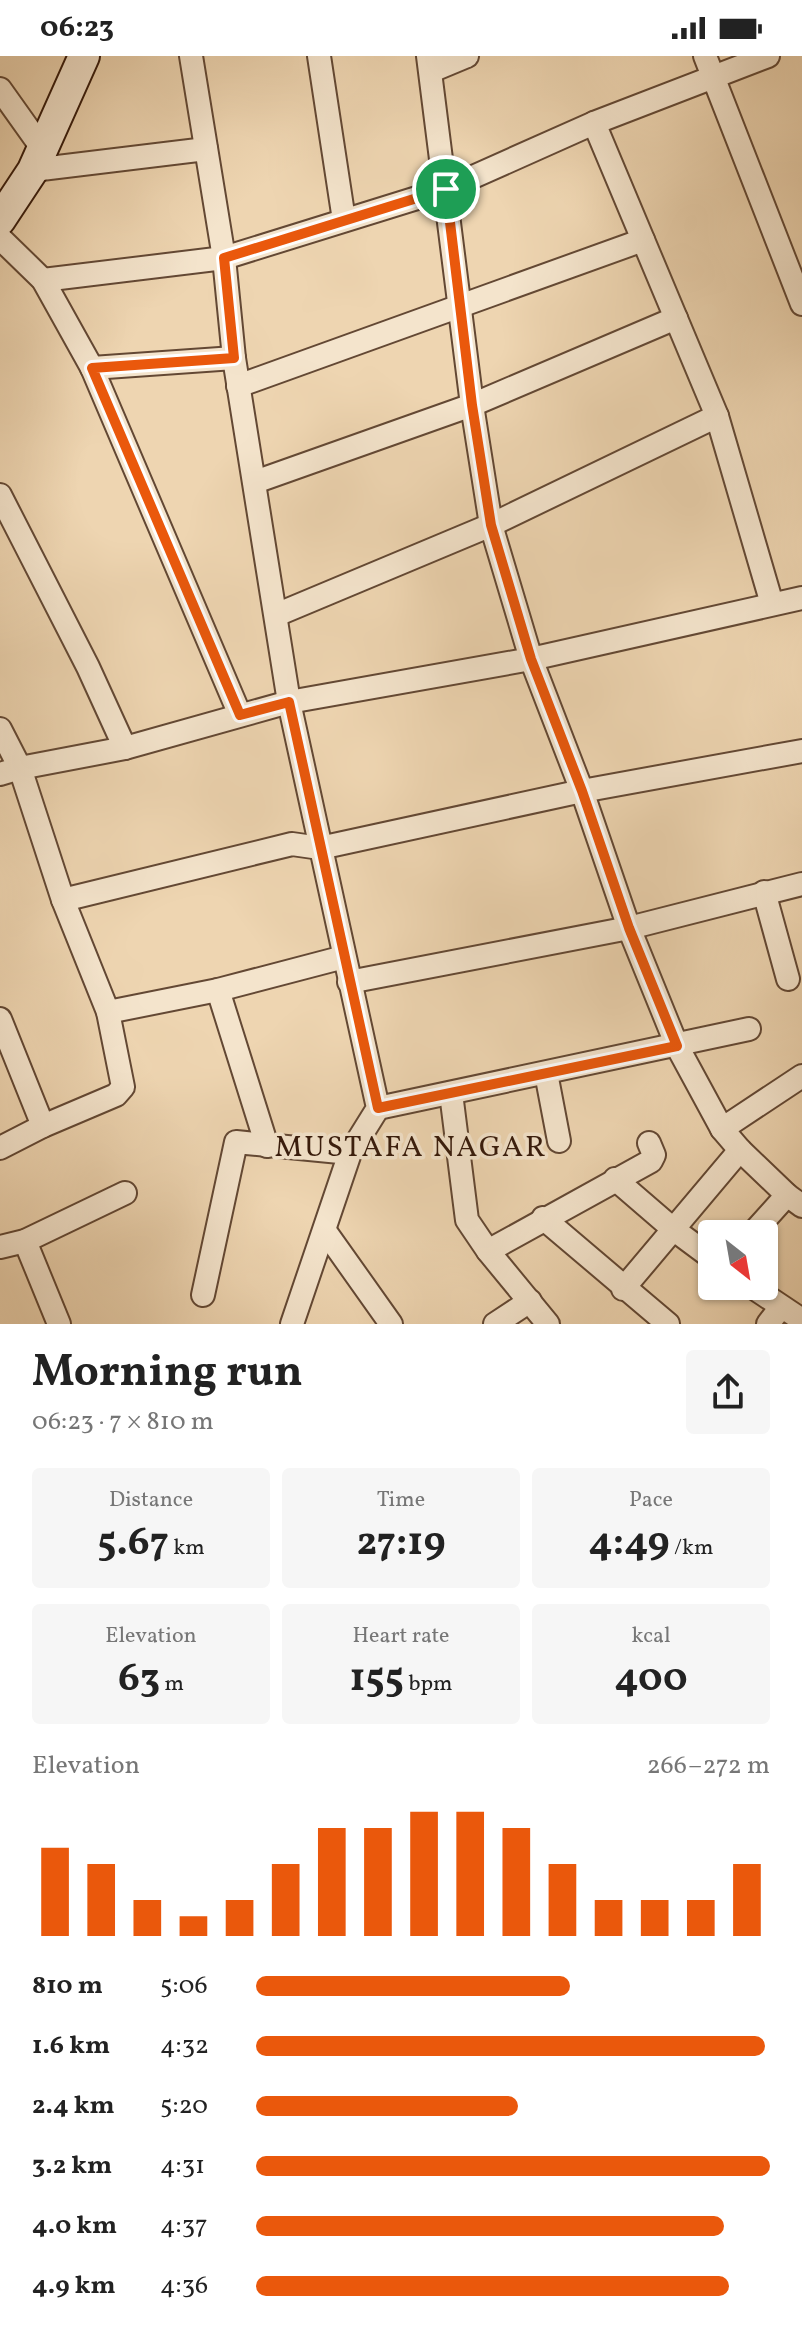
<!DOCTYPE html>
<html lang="en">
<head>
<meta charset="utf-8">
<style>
	:root { --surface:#fff; --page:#f6f6f6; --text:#222; --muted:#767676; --accent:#ea580c }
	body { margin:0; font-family:Vollkorn,serif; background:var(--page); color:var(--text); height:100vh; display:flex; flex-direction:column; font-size:30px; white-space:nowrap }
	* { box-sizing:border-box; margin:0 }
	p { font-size:26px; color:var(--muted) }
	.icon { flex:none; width:44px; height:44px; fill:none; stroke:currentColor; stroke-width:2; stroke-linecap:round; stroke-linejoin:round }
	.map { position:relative; height:1268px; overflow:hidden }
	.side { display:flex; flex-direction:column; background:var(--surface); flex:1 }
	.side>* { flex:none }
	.needle { width:52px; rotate:149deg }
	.buttons { position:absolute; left:698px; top:1164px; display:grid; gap:16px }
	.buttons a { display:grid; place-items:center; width:80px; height:80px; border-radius:8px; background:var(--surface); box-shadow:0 2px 6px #0004; font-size:40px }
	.pin { position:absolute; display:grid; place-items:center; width:68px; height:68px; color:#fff; margin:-34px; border:4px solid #fff; border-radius:50%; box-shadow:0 2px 8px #0007 }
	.round { display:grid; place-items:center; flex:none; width:84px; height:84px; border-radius:8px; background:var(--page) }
	.headline { display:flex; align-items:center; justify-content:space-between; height:136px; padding:0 32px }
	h1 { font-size:44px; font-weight:700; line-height:60px }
	.stats { display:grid; grid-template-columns:repeat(3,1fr); gap:12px; height:136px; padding:8px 32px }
	.stats div { display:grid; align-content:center; border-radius:8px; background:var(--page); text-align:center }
	.stats b { font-size:40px; font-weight:700 }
	.stats small { font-size:22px; font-weight:400 }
	.stats p { font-size:22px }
	.chart { height:224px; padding:16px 32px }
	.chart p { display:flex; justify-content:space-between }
	.chart svg { width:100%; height:144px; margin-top:8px; stroke:var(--accent); stroke-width:6 }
	ul { padding:0 32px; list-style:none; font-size:26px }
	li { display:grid; grid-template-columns:128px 96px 1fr; align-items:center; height:60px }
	li i { height:20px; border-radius:10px; background:var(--accent) }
	.status { display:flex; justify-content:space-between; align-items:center; height:56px; padding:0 40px; background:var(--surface); direction:ltr }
	.status svg { height:22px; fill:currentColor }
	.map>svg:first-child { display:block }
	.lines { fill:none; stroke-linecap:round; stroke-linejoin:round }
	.street-casing { stroke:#634834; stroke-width:26 }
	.secondary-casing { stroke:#35190a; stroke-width:34 }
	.street { stroke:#f4e4cc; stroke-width:22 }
	.secondary { stroke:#f4e4cc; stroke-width:30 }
	.route-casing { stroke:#fff; stroke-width:16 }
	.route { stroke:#ea580c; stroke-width:10 }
	.labels { text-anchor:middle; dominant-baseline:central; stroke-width:7; stroke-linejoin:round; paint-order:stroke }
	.neighbourhood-label { font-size:30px; letter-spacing:2px; fill:#35190a; stroke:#f4e4cc }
</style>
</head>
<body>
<div class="status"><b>06:23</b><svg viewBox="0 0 49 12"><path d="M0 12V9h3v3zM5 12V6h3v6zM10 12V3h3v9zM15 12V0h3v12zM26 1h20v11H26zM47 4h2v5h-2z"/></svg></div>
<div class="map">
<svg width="802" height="1268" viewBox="0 0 802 1268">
	<rect width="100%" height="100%" fill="#eed5b1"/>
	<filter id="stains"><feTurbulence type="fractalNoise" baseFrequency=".0025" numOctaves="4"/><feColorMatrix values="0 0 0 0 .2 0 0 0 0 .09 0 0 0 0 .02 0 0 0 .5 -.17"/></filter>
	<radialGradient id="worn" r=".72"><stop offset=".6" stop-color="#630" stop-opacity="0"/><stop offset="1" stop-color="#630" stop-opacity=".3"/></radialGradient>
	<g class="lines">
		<defs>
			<g id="street">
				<path d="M191,0L224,202L234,302L289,646L378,1052L350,1097L292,1268"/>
				<path d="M319,0L344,164"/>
				<path d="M428,0L472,349L491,469L531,603L582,735L629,872L677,990L722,1073L740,1094L787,1139L802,1150"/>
				<path d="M705,0L802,248"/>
				<path d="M431,15L467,0"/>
				<path d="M0,33L42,92"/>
				<path d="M594,67L717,360L772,548"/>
				<path d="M33,114L206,93"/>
				<path d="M0,182L43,224L92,312L240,659"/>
				<path d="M43,224L224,202L446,133L594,67L768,0"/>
				<path d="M92,312L234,302"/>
				<path d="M238,330L643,184"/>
				<path d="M255,426L472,349L676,262"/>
				<path d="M0,439L88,611L125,692"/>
				<path d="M276,559L491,469L717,360"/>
				<path d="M0,673L20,712L63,844L108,956L123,1031L116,1039L43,1070L0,1092"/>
				<path d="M0,718L20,712L125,692L289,646L531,603L802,542"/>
				<path d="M764,836L788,923"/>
				<path d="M63,844L292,788L320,792L582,735L802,695"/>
				<path d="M349,926L629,872L802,828"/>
				<path d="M218,934L267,1090"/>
				<path d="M108,956L218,934L344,901"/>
				<path d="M0,963L43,1070"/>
				<path d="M546,1017L559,1085"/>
				<path d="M451,1037L467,1164L488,1195L548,1268"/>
				<path d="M378,1052L749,973"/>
				<path d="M722,1073L802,1020"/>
				<path d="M615,1123L673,1173L712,1202"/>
				<path d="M543,1162L668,1268"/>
				<path d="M325,1175L391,1268"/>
				<path d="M752,1178L787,1139"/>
				<path d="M25,1185L59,1268"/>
				<path d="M0,1191L25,1185L125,1137"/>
				<path d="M488,1195L651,1105L654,1099L649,1087"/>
				<path d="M751,1230L802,1264"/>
				<path d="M623,1233L740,1094"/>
				<path d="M203,1239L236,1086L350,1097"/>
				<path d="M495,1268L530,1245"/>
				<path d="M768,1268L781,1251"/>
			</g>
			<path id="secondary" d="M0,164L33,114L84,0"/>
		</defs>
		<use href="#street" class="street-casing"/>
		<use href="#secondary" class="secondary-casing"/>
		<use href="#street" class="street"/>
		<use href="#secondary" class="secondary"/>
	</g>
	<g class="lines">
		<defs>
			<path id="route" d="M446,133L472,349L491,469L531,603L582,735L629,872L677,990L378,1052L289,646L240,659L92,312L234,302L224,202Z"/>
		</defs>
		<use href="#route" class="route-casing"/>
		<use href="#route" class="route"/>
	</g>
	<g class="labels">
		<g class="neighbourhood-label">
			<text x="411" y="1092">MUSTAFA NAGAR</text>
		</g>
	</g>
	<rect width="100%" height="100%" filter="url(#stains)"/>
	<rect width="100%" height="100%" fill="url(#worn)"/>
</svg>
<div class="buttons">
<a><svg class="needle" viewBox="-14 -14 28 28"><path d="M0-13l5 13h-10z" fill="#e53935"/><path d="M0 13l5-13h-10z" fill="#767676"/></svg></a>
</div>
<div class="pin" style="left:446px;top:133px;background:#1e9e55"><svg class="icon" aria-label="arrive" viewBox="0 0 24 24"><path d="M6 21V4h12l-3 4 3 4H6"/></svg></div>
</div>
<section class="side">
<div class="headline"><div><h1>Morning run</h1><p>06:23 · 7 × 810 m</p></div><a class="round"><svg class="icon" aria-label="share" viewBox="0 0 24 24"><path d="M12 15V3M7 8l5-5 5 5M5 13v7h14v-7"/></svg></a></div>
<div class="stats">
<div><p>Distance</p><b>5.67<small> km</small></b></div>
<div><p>Time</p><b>27:19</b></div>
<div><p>Pace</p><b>4:49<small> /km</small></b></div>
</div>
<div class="stats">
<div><p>Elevation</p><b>63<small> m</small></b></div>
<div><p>Heart rate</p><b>155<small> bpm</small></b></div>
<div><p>kcal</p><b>400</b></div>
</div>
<div class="chart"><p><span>Elevation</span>266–272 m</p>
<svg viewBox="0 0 160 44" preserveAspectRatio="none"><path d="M5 44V17M15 44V22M25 44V33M35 44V38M45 44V33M55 44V22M65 44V11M75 44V11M85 44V6M95 44V6M105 44V11M115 44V22M125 44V33M135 44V33M145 44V33M155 44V22"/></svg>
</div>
<ul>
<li><b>810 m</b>5:06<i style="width:61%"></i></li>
<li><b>1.6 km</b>4:32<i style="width:99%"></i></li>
<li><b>2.4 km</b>5:20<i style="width:51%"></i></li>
<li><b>3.2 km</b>4:31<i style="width:100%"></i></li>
<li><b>4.0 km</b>4:37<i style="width:91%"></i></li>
<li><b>4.9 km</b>4:36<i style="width:92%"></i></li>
</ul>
</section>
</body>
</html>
